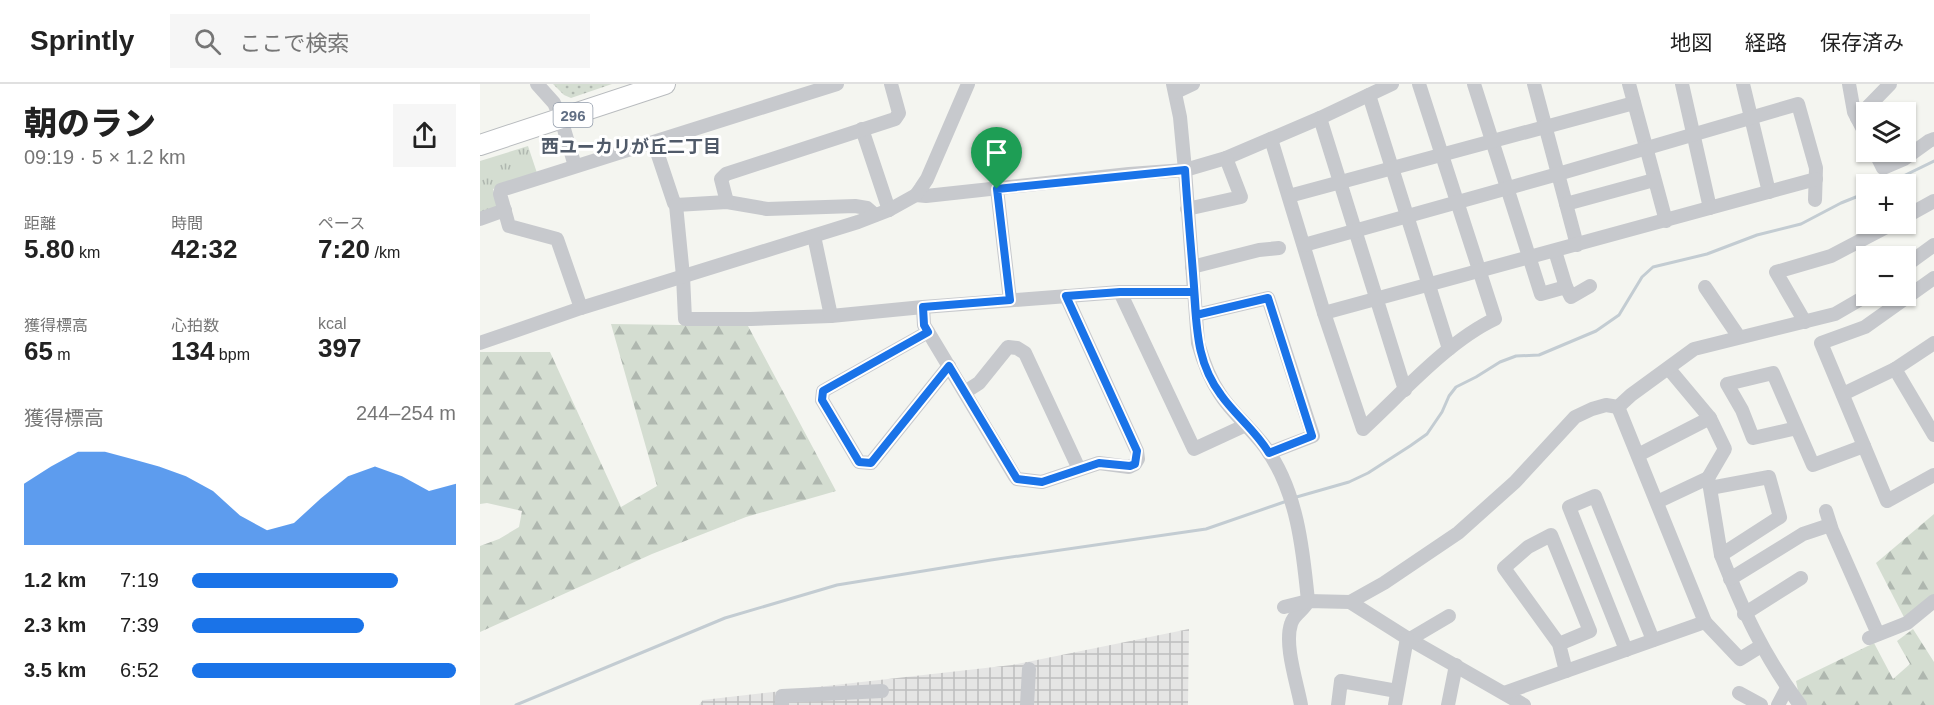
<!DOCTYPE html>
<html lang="ja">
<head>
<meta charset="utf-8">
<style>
	:root { --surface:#fff; --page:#f6f6f6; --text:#222; --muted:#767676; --line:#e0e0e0; --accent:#1a73e8 }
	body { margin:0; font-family:Arial,"Noto Sans JP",sans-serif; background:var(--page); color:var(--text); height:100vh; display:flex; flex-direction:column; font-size:22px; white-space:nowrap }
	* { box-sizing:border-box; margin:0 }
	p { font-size:20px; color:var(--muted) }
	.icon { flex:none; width:33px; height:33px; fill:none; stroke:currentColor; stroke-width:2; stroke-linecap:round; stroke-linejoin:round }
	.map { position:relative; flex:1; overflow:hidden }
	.panel { display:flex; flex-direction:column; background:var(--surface); width:480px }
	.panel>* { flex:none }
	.controls { position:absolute; left:1376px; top:18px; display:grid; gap:12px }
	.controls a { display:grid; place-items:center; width:60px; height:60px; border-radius:0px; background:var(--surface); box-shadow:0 2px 4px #0004; font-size:30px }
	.pin { position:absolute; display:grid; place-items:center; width:51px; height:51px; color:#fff; margin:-62px -26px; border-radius:50% 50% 50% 0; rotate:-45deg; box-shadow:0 0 6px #0007 }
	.pin .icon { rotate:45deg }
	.round { display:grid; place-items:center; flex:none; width:63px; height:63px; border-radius:0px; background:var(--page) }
	.headline { display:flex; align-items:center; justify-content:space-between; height:102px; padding:0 24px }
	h1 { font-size:33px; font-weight:800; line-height:45px }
	.metrics { display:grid; grid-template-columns:repeat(3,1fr); gap:9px; height:102px; padding:6px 24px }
	.metrics div { display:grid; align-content:center }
	.metrics b { font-size:26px; font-weight:800 }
	.metrics small { font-size:16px; font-weight:400 }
	.metrics p { font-size:16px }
	.chart { height:168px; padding:12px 24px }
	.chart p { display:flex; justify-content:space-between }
	.chart svg { width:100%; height:108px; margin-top:6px; fill:var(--accent); opacity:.7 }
	ul { padding:0 24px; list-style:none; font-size:20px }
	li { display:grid; grid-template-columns:96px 72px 1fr; align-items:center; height:45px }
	li i { height:15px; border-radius:8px; background:var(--accent) }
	header { display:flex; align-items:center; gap:36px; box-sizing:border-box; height:84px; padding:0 30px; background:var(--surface); border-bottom:2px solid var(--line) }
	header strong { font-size:28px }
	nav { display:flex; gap:33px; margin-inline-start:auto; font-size:21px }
	.search { width:420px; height:54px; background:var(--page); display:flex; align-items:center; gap:15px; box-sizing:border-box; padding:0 21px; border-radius:0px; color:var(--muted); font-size:22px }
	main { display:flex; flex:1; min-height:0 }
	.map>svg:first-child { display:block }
	.industrial { fill:url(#industrial-grid) }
	.grass { fill:url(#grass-tufts) }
	.forest { fill:url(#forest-firs) }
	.park { fill:url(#park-dots) }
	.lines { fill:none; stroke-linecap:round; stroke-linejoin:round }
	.stream { stroke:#c3ccd2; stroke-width:3 }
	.highway-casing { stroke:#b8bbbe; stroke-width:22 }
	.minor { stroke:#c7c9cd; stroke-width:14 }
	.highway { stroke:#fff; stroke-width:20 }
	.route-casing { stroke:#fff; stroke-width:12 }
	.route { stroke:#1a73e8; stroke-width:8 }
	.labels { text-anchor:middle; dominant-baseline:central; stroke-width:6; stroke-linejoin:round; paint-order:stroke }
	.shield { fill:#fff; stroke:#909aa9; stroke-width:1.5 }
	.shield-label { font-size:15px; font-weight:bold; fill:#616f84 }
	.neighbourhood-label { font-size:18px; font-weight:bold; fill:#505a69; stroke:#fff }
</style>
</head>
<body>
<header>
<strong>Sprintly</strong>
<div class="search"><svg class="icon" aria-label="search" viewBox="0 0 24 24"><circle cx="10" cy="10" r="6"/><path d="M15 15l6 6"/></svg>ここで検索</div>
<nav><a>地図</a><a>経路</a><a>保存済み</a></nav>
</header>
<main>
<section class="panel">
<div class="headline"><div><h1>朝のラン</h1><p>09:19 · 5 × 1.2 km</p></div><a class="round"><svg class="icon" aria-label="share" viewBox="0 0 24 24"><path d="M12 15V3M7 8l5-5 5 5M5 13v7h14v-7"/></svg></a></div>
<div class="metrics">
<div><p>距離</p><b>5.80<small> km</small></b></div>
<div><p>時間</p><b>42:32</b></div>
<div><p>ペース</p><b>7:20<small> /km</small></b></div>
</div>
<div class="metrics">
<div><p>獲得標高</p><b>65<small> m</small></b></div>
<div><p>心拍数</p><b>134<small> bpm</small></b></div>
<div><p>kcal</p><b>397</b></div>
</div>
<div class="chart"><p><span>獲得標高</span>244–254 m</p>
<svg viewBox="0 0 160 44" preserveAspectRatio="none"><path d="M0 44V19L10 12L20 6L30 6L40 9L50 12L60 16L70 22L80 32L90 38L100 35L110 25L120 16L130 12L140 16L150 22L160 19V44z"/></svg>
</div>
<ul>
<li><b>1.2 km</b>7:19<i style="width:78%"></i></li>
<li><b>2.3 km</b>7:39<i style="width:65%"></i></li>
<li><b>3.5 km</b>6:52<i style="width:100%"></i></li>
</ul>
</section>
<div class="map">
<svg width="1454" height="621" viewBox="0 0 1454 621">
	<defs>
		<pattern id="industrial-grid" width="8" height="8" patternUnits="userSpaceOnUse" patternTransform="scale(1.5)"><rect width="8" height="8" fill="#e5e5e4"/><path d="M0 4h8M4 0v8" fill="none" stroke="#bdbebe"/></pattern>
		<pattern id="grass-tufts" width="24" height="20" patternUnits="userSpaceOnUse" patternTransform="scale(1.5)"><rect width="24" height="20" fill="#d4ddd1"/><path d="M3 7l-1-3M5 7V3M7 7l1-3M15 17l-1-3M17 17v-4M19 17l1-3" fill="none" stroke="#afb7af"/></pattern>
		<pattern id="forest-firs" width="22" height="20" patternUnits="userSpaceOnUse" patternTransform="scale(1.5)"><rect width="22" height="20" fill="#d4ddd1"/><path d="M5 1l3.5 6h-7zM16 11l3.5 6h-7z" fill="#afb7af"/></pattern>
		<pattern id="park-dots" width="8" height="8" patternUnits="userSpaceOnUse" patternTransform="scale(1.5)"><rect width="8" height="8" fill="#d4ddd1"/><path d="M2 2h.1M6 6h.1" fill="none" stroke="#afb7af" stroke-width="1.8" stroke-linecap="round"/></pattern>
	</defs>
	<rect width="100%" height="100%" fill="#f4f5f0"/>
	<path class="industrial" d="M709,545L708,621H219L223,616L532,581Z"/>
	<path class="grass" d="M48,62L57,89L13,105L18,124L0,129V77Z"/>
	<g class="forest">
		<path d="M131,240L268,242L356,407L266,433L172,470L0,548V462L19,455L39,443L42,427L7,419L0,420V268H70L141,423L177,402Z"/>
		<path d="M1454,430V515L1427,539L1396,479Z"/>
		<path d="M1433,545L1454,578V621H1321L1316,597L1394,559L1413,595L1430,580L1417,557Z"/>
	</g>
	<path class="park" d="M73,0H132L91,14L84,11Z"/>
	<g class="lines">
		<g class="stream">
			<path d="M1407,100L1454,77"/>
			<path d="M813,414L869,398L888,389L930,362L947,350L962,328L969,312L976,303L996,293L1020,278L1036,272L1059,271L1116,247L1139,231L1162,193L1173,183L1227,170L1277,151L1321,140L1361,119L1386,109"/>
			<path d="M36,621L245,534L357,501L511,476L726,445L807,417"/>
		</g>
		<defs>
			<path id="highway" d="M0,61L185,0"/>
		</defs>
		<use href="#highway" class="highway-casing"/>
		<g class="minor">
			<path d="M57,0L74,19L81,35L95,82"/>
			<path d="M693,0L700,33L705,86L718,259C723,277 729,294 740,310C752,329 771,344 785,363C817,406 823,465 828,517C824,527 814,529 811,540C804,561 817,599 821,621"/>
			<path d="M994,0L1061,210L1086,203L1091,213L1110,202"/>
			<path d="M1054,0L1097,161"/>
			<path d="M1149,0L1186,137"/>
			<path d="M1202,0L1230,124"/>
			<path d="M1263,0L1289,108"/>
			<path d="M1369,0L1374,28L1386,51"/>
			<path d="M696,8L713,0"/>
			<path d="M889,11L969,265"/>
			<path d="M840,34L925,306"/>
			<path d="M1377,34L1410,0"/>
			<path d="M382,45L409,126"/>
			<path d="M791,55L844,229L883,345C922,309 968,257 1015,235L939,0"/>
			<path d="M174,59L194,119L196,121L247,118L287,125L375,122L387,124L395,131"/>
			<path d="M1395,68L1403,84L1424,75L1449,57L1454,55"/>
			<path d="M517,105L530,216"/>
			<path d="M436,111L446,112L649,90L705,86L746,74L840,34L912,0"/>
			<path d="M809,112L1154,19"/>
			<path d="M247,118L241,95L246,90L415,35L419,29L411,0"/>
			<path d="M1086,120L1174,96"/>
			<path d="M196,121L203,192L205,235H271L351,232L443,223L640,208H714"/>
			<path d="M707,125L761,113L746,74"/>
			<path d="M1425,133L1454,117"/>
			<path d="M0,135L25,126"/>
			<path d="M334,152L351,232"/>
			<path d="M824,161L1078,90L1318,20L1336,84L1335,116"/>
			<path d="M1075,167L1086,203"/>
			<path d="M1425,182L1454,161"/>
			<path d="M712,183L779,166L799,164"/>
			<path d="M1454,194L1385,243L1341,259L1407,417L1454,391"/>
			<path d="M1225,203L1259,253"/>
			<path d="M640,208L714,365L766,341"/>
			<path d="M443,223L444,241L534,391L537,395L562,398L619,379L649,383L655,380L658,375L657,367L586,212"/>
			<path d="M101,224L77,155L29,142L20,110L21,106L357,0"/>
			<path d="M844,229L1336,95"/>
			<path d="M716,231L788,214L833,352L789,369"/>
			<path d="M1325,238L1296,188L1351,172L1412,140"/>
			<path d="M448,248L343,307L342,316L379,378L391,379L469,282"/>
			<path d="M0,259L101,224L378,138L409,126L436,111L441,104L447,95L488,0"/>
			<path d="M1454,259L1415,285L1454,351"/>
			<path d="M1189,285L1230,334"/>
			<path d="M485,308L499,299L528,263L537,264L545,269L599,385"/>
			<path d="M1363,310L1415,285"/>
			<path d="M1317,344L1273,354L1262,326L1247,300L1293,289L1333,381L1384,362"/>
			<path d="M1158,371L1230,334L1245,365L1228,394"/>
			<path d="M1177,418L1228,394L1230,404L1241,471L1300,433L1289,393L1230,404"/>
			<path d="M1346,427L1352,446L1398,550"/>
			<path d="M1241,471C1263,527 1284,572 1320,621"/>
			<path d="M1250,495L1323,450L1350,441"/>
			<path d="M870,518L904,499L978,449L1035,398L1095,333L1112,325L1126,321L1138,323L1151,311L1214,265L1355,230L1386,212"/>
			<path d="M804,523L828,517L870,518L927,554L1044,621"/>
			<path d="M1264,530L1321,494"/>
			<path d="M1225,538L1260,575L1281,562"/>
			<path d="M1389,554L1427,539L1454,517"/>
			<path d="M930,555L969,532"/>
			<path d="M1079,560L1110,547L1071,451L1048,463L1024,484L1079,560L1086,587"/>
			<path d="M1146,566L1089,423L1115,412L1173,556"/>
			<path d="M1024,609L1225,538L1138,323"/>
			<path d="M1259,609L1281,621"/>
			<path d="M302,621V612L402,607"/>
			<path d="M547,621L549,585"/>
			<path d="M858,621L861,597L917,607"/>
			<path d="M915,621L927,554"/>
			<path d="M968,621L976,581"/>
			<path d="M1298,621L1307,604"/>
		</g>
		<use href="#highway" class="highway"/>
	</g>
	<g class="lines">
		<defs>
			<path id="route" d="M517,105L530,216L443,223L444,241L448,248L343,307L342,316L379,378L391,379L469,282L537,395L562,398L619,379L650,382L655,380L657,367L586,212L640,208H714C717,247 717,279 741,311C755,331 776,347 789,369L832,352L788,214L716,231C713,182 708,135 705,86L517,105"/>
		</defs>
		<use href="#route" class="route-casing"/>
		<use href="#route" class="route"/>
	</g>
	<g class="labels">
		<rect class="shield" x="73.5" y="19" width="39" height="24" rx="4.5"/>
		<g class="shield-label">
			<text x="93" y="31">296</text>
		</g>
		<g class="neighbourhood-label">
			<text x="151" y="63">西ユーカリが丘二丁目</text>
		</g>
	</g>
</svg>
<div class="controls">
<a><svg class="icon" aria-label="layers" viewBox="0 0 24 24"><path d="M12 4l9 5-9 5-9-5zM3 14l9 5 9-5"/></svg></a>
<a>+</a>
<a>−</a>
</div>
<div class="pin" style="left:517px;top:105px;background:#1e9e55"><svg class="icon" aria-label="arrive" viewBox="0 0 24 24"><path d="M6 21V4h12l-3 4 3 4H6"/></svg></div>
</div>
</main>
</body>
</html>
